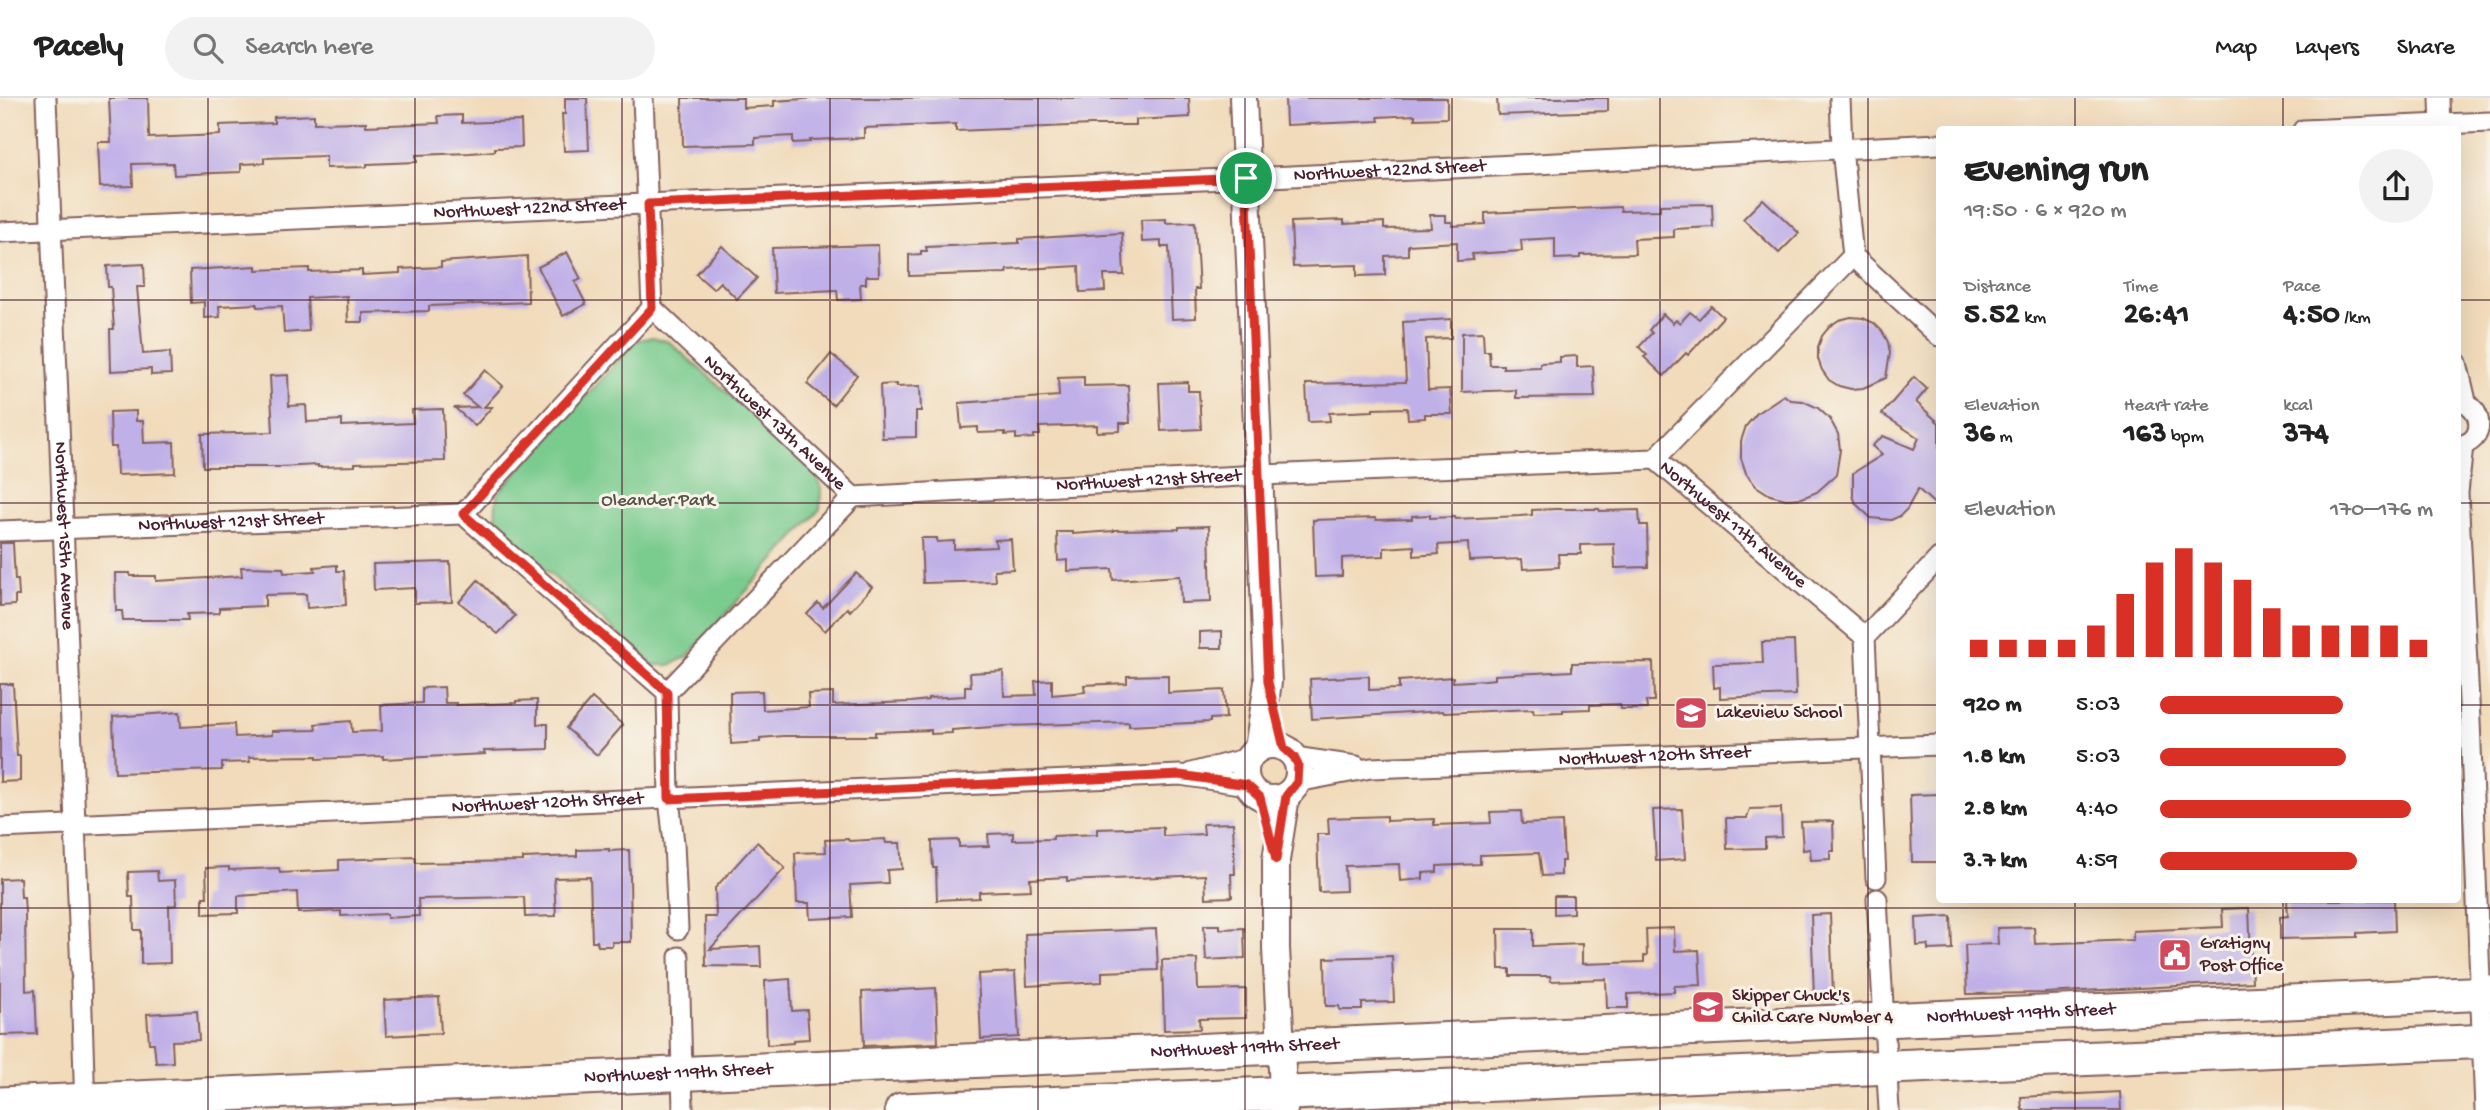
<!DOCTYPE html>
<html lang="en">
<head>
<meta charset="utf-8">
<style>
	:root { --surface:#fff; --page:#f2f2f2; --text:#222; --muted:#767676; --line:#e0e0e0; --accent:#d93025 }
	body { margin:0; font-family:"Gochi Hand",sans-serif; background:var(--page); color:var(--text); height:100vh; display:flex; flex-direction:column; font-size:26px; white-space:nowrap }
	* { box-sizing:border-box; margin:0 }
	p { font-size:23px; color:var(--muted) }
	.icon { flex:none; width:38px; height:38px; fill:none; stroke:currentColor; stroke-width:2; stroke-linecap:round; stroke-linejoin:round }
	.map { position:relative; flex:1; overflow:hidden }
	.side { position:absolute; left:1936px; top:28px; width:525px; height:777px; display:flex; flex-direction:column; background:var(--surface); border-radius:7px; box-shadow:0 7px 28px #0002 }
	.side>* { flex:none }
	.pin { position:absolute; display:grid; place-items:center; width:60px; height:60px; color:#fff; margin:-30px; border:4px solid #fff; border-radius:50%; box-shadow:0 2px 7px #0007 }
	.round { display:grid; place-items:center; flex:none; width:74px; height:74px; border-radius:37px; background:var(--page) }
	.summary { display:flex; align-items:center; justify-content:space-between; height:119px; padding:0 28px }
	h1 { font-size:38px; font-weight:700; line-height:52px }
	.metrics { display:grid; grid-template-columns:repeat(3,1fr); gap:10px; height:119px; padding:7px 28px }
	.metrics div { display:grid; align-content:center }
	.metrics b { font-size:30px; font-weight:700 }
	.metrics small { font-size:19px; font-weight:400 }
	.metrics p { font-size:19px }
	.chart { height:196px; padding:14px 28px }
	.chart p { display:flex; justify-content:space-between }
	.chart svg { width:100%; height:126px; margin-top:7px; stroke:var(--accent); stroke-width:6 }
	ul { padding:0 28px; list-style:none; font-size:23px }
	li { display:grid; grid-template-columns:112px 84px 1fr; align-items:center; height:52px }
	li i { height:18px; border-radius:9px; background:var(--accent) }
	header { display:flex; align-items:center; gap:42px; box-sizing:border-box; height:98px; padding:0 35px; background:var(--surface); border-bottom:2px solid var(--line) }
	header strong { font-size:33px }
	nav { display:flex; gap:38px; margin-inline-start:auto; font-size:24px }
	.search { width:490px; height:63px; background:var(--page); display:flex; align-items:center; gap:18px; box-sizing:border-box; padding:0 24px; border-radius:38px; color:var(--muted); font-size:26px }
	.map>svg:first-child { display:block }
	.green { fill:#79cb8e; stroke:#62755c; stroke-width:2 }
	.building { fill:#c0b0e8 }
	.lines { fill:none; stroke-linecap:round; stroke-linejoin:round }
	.street-casing { stroke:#84615d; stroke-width:23 }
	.secondary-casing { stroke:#84615d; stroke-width:30 }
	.highway-casing { stroke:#84615d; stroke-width:37 }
	.street { stroke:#fff; stroke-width:19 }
	.secondary { stroke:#fff; stroke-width:26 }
	.highway { stroke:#fff; stroke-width:33 }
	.route-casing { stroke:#fff; stroke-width:14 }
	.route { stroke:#d93025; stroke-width:9 }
	.grid { fill:none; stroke:#4a1f2b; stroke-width:2; stroke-opacity:0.55 }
	.labels { text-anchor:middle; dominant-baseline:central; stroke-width:6; stroke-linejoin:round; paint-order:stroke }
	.street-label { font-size:19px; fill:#4a1f2b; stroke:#f7f3e8 }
	.park-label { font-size:19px; fill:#585349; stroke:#f7f3e8 }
	.poi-label { font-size:19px; fill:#4a1f2b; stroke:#f7f3e8; text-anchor:start }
</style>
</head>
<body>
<header>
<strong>Pacely</strong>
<div class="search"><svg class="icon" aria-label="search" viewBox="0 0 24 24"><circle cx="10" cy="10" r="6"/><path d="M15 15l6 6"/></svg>Search here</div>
<nav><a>Map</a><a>Layers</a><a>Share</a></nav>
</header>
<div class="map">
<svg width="2490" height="1012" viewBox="0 0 2490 1012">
	<rect width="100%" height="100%" fill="#f7f3e8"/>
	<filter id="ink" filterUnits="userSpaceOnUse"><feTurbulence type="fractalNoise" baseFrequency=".0143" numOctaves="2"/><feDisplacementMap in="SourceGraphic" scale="14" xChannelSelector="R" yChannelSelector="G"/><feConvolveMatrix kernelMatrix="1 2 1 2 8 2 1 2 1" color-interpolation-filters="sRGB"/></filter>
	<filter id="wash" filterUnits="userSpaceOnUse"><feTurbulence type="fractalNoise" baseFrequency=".00686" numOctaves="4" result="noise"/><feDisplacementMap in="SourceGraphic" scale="28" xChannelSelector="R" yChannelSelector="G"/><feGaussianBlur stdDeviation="1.57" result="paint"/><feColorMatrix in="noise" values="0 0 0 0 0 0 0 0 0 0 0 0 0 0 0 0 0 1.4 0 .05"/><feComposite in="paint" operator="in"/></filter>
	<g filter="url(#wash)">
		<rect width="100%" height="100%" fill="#f1dbbb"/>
		<path class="green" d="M652,239L669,244L815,371L821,391L820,411L687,559L669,567H653L512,442C494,425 493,419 498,395L636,243Z"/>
		<g id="blocks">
			<g class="building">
				<path d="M109,0H148L149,40L220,37V27L274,25V19L314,17V25L366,24V28L439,25L438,18L462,17V25L521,23L522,49L495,50V53L470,55L416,57L417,64L367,66V69L326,70V58L264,60V65L241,66V74L214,75L174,77L173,65L132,66L133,88L100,89L98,44H111Z"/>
				<path d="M565,0H587L589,52L564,53L562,16H565Z"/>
				<path d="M682,0H743V10L774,8V3L818,0H1189L1190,19L1136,22V27H1091L956,33V26L864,30V40L810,42V44L793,45V38L755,40V46L683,48Z"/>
				<path d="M1285,0H1447V20L1415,21V17L1378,19L1379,23L1286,27Z"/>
				<path d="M1497,0H1608V13L1498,17Z"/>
				<path d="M1763,101L1799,135L1779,155L1743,121Z"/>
				<path d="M1712,106L1713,129L1674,131V139L1634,141L1635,156L1580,157V160L1555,161V140L1521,142L1522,153L1472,156L1473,162L1457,163V144L1408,147V157L1385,158V177L1357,178V167L1293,169L1291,124L1344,122V126L1384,124V131L1431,130L1430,117H1446V124H1452V128L1485,126V115L1620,109L1621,113L1660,112V107Z"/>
				<path d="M1166,121V125L1195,124L1199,191H1195L1196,220L1172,221L1169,149H1161V143L1142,144L1141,122Z"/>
				<path d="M1122,135L1124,177H1104L1105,193L1080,194L1079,168L1007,172V175L909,178V157L921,156V153H927L926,149L1019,145V141Z"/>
				<path d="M878,147L879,178H866V186H860L861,201L838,202L837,192L774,195L772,150Z"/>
				<path d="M722,148L757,180L737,201L720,184L713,191L696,176Z"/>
				<path d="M567,154L581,181L575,184L586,206L563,218L538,169Z"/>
				<path d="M527,158L528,204L429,208V213L363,215V224H348L347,198L307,200L309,233L284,235L282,208L257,209V206L219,208L220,219L204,220V204L191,205L190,172L256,168V172L309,170V174L362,172V177L400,175V171L441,169V164Z"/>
				<path d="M144,166L145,189H137L143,256L170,254L171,276L151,277V271L111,273L110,231H114L111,189H108L107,168Z"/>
				<path d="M1711,208L1723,219L1688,257L1686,255L1664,278L1644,259L1647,257L1639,249L1652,235L1649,232L1663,216L1673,225L1676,222L1680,225L1690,214L1699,221Z"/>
				<path d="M1851,219L1863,220L1874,225L1882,233L1888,244L1890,255L1886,280L1863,290L1851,291L1839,288L1829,282L1822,272L1818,261V249L1822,238L1830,228L1839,222Z"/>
				<path d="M1451,221V240L1426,241L1428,292L1450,291L1452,316H1425V320L1408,321L1407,310L1373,311V313L1329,315L1330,323L1308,324L1306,286L1406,284L1403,224Z"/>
				<path d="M1483,234L1484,253H1489L1490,267H1503V270L1540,269V265L1560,264V259L1577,258V269L1593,268L1595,299L1516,300V292L1462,294V235Z"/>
				<path d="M831,256L857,277L833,307L807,286Z"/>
				<path d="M485,272L503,288L484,309H492L475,328L455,310L478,309L463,297Z"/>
				<path d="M288,277L289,308L306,307L307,324L342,322V328L413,325L412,312L443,311L445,363L355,365V368L318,369V367L279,369H203L202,336L273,334L270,278Z"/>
				<path d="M1084,279V288L1128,287L1130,325H1120V333L1097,334V327L1039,329L1040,337H1034V340L1016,341V336L1005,337V334L978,335V329L961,330L959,305L1059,298L1058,280Z"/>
				<path d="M1914,279L1927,291L1916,304L1939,325V410L1918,391L1907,411L1900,418L1891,422L1871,420L1856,406L1853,397V375L1882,357L1872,348L1883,338L1914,351L1919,340L1882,316Z"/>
				<path d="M1188,284V293H1199L1201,331L1161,333L1159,285Z"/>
				<path d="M896,286V289L920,288L921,313H916V339L882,340L880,287Z"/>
				<path d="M1784,297L1790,302L1803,303L1818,310L1830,321L1838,336L1840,352L1836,377L1817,394L1802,400L1786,401L1770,397L1756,388L1746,375L1741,360V343L1746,328L1757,315Z"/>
				<path d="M136,313V323H143L144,345L174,344L175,375L117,377L116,349H111L110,314Z"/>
				<path d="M1556,411H1599L1600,413L1639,412L1640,427H1647L1648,469L1615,470L1614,446L1581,447V456H1558L1559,469L1523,471L1522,461L1469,463L1468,445L1438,447L1439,456L1414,458V448L1384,450V458L1342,460V478L1315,479L1313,422L1375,420L1376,422L1412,421V418L1430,417V420L1455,419V421L1520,418L1532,417V412Z"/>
				<path d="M1209,428L1211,504L1181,505L1180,478L1113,482L1112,471L1068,473V462L1058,463L1057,434H1073V436L1114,433V432L1179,431V429Z"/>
				<path d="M921,440H937V444L954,443V451L996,449L995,442L1011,441L1013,471L994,472L995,483L923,485Z"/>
				<path d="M0,445H13L15,482H18L19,498H15V507L0,508Z"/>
				<path d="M450,464L452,504L415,505V490L374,492L373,466Z"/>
				<path d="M337,467V473H344L346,507L307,510L306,496L265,497V508L219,510V515L187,516L188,522H123L122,513H116L115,475H130V478H156V483L242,478L241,469L283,470L284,475L315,473L314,469Z"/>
				<path d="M856,475L872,489L850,513L847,510L825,533L807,516L818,505L823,510Z"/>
				<path d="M478,482L515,518L498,536L459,504Z"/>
				<path d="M1222,533V550H1200V534Z"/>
				<path d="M1794,543L1796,597L1720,600V589L1714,590L1713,566L1763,565L1762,544Z"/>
				<path d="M1653,564L1654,603H1646L1647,611H1621L1620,606L1590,607V611L1563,612V614L1534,615L1533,611L1444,615L1443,613L1312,621L1310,581L1369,578V592L1399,591V583L1453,579V584L1485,582L1495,581V577L1572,573V565Z"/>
				<path d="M1003,573L1004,598L1036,597L1035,583L1052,582V597L1085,594L1084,587L1127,585V578L1168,577V595L1224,592L1226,620L1210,621V624L1129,628V624L1006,628L952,632V635L931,636V632L875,634V638H783L760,640V644L731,646L730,594L762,593L763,612L809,609L808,596L833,595V607L911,604L928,602V600L965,598V588H971L970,575Z"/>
				<path d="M0,586H13L17,658H20V683L0,684Z"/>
				<path d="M444,589L445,605H456V607L516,605V603L537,602V626H548V651L484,653L485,656L383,661V658L317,661V658L249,659L250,664L222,665V672L115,675L113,619L180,614L181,629L234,626L235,639L272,637V633L316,632L315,626L351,623L352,634L382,633L381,607L422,605V590Z"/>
				<path d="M592,600L623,627L597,657L566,630Z"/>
				<path d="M1939,696V764H1912L1910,697Z"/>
				<path d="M1781,710L1782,739L1765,740V750L1727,751L1726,720H1747L1750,711Z"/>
				<path d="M1682,711L1685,761L1656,763L1653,712Z"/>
				<path d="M1521,713L1522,726L1562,724L1564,763H1561V777L1542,778L1539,755L1480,757V766L1437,768V774L1423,775V781L1400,783L1399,766L1345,768L1346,793L1319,794L1317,736H1329L1328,720L1387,718V723L1434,721V727L1491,725L1490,714Z"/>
				<path d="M1833,723L1834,753H1830V761L1811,762L1810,751L1803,752L1801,724Z"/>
				<path d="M1233,725L1235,776H1231L1232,799L1206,800L1205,777L1067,783V779L1030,781L1031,792L979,794V800L937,802L936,770H933L932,743L959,742V749L989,748L988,736L1013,735V742L1053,741V738L1097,736V731L1163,729V738L1204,736L1203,726Z"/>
				<path d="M848,741L849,743L885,741L886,745H900L902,771L887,772L888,785L850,787L852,819L810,821L809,805H797L795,755L826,754L825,742Z"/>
				<path d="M757,744L785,770L710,851L760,848L761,869L706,868L705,819H716L715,790Z"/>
				<path d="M609,751V753L629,752L630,778L631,844H612V848H598L597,843H592L590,779L554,780L556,818L525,819L524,799L418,801L419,818L387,820V816L341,818V813L298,815L297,794L238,798V815L203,816V799H207L206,770L229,769V772L279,770L280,775L339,772V762L415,759L416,765L523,763V760L577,758V752Z"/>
				<path d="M157,773L158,783L175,782L176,807L169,808L170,865L141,866V832H134L133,799H129L128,774Z"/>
				<path d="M20,780L21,799H24L25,815L26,893L35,892L37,936L0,937V781Z"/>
				<path d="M1554,798H1573V815L1554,816Z"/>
				<path d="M2287,802H2394L2395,833L2357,835V839L2280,841V819L2288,818Z"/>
				<path d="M2249,810L2252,884L2045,895L1967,896L1965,847L1998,846L1997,830L2034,829L2035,846L2133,842V833L2223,829L2222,811Z"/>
				<path d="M1830,816L1833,897L1814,898L1811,817Z"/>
				<path d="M1951,818L1952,851L1928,852V847L1917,848L1916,820Z"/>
				<path d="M1204,827H1220V831L1244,830L1245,860L1206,862Z"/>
				<path d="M1674,830L1675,853L1699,852L1701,887L1674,888V894L1628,896V910H1607L1606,881L1551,883L1550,878H1510V871H1499L1498,831H1533V848L1582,846V866L1644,864V858L1647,857L1646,831Z"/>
				<path d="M1156,831L1158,872L1102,874V884L1027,888L1025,836Z"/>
				<path d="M1392,858L1394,904L1362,905V912H1340L1339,908H1326L1325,860Z"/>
				<path d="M1197,861L1198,892L1246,891V920L1199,921L1200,931L1164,932L1162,862Z"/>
				<path d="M1015,874L1019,939L981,941L978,876Z"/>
				<path d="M790,881L792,913L807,912L809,941L793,942V945L767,947L765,883Z"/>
				<path d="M936,890L938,945L864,948L862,894Z"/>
				<path d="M439,899L441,935L386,938L384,902Z"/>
				<path d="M197,913L199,942L172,943L173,964L156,965L154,945H149L147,916Z"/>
				<path d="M2120,994L2121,1012H2022L2021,999Z"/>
			</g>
		</g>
	</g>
	<g filter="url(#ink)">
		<use href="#blocks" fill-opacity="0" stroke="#84615d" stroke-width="2"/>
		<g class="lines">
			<defs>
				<g id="street">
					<path id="s1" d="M46,0L81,875"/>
					<path id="s2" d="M643,0L652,210L853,399"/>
					<path d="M1840,0L1842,50L1853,158L1939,238"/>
					<path d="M2440,0L2441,32"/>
					<path d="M2303,32L2490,24"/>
					<path id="s3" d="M0,134L1271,79L1939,46"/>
					<path d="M2457,265L2466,303"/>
					<path d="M2457,301C2485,308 2487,345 2457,348"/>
					<path d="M2463,347L2458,395L2470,622L2485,1012"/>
					<path d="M1655,361L1853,158"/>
					<path id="s4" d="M1655,361L1865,539"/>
					<path id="s5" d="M853,399L1260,377L1655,361"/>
					<path d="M463,416L652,210"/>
					<path d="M463,416L667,594"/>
					<path id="s6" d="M0,433L463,416"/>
					<path d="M1294,659L1356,668"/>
					<path d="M1191,675L1248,660"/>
					<path id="s7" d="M1297,684L1371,670L1939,647"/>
					<path id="s8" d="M0,730L1180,677L1247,687"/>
					<path d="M1876,780L1865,539L1939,460"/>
					<path d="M1877,801L1889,1012"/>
					<path d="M678,831L674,745L669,701L667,594L853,399"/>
					<path d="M679,859L683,1012"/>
					<path d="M81,883L85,1011"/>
				</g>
				<g id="secondary">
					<path d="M1243,0L1268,584L1258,651"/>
					<circle cx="1272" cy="674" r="27"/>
					<path d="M1284,1012L1276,850V762L1286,698"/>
				</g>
				<g id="highway">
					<path id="s9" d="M0,1006L2490,895"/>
					<path d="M902,1012L2490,943"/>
				</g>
			</defs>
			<use href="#street" class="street-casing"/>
			<use href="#secondary" class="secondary-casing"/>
			<use href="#highway" class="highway-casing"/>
			<use href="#street" class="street"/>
			<use href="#secondary" class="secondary"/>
			<use href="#highway" class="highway"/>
		</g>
	</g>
	<g class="lines" filter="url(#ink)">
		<defs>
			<path id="route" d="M1246,80L1268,584L1284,650L1294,659L1298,667L1297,684L1286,698L1276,762L1260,699L1247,687L1180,677L669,701L667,594L463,416L652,210L648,106Z"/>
		</defs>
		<use href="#route" class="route-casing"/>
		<use href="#route" class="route"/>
	</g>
	<path class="grid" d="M208,0V1012M415,0V1012M622,0V1012M830,0V1012M1038,0V1012M1245,0V1012M1452,0V1012M1660,0V1012M1868,0V1012M2075,0V32M2283,0V32M0,202H1939M2457,202H2490M0,405H1939M2457,405H2490M0,607H1939M2457,607H2490M2075,802V1012M2283,802V1012M0,810H2490"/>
	<defs>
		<symbol id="school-square" viewBox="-11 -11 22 22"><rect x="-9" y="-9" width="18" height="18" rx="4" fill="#d1495b" stroke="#f7f3e8"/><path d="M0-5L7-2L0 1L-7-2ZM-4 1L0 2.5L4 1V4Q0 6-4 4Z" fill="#fff"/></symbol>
		<symbol id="civic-square" viewBox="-11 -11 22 22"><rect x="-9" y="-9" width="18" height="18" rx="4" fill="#d1495b" stroke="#f7f3e8"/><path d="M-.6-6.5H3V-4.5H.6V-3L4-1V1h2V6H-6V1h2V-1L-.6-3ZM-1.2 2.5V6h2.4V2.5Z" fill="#fff"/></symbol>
	</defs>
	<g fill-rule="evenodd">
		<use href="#school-square" x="1672" y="596" width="38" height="38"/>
		<use href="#civic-square" x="2156" y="838" width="38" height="38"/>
		<use href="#school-square" x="1689" y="890" width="38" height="38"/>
	</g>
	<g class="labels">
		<g class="street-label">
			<text stroke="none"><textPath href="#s3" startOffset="1391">Northwest 122nd Street</textPath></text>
			<text stroke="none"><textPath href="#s3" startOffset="530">Northwest 122nd Street</textPath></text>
			<text stroke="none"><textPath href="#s2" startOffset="378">Northwest 13th Avenue</textPath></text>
			<text stroke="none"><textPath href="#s5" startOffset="296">Northwest 121st Street</textPath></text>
			<text stroke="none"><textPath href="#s6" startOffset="231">Northwest 121st Street</textPath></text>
			<text stroke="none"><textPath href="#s4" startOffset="102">Northwest 11th Avenue</textPath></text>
			<text stroke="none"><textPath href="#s1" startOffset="438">Northwest 15th Avenue</textPath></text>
			<text stroke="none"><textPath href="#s7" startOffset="359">Northwest 120th Street</textPath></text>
			<text stroke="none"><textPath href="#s8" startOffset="548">Northwest 120th Street</textPath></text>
			<text stroke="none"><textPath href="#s9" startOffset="2023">Northwest 119th Street</textPath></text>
			<text stroke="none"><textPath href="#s9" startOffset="1246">Northwest 119th Street</textPath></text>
			<text stroke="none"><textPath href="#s9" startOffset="679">Northwest 119th Street</textPath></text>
		</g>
		<g class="park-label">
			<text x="658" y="403">Oleander Park</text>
		</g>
		<g class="poi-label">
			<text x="1716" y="615">Lakeview School</text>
			<text x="2200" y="846">Gratigny<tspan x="2200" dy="22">Post Office</tspan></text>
			<text x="1732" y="898">Skipper Chuck's<tspan x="1732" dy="22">Child Care Number 4</tspan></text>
		</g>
	</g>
</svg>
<div class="pin" style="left:1246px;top:80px;background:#1e9e55"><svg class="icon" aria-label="arrive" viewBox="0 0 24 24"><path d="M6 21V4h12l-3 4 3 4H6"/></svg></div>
<section class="side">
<div class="summary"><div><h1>Evening run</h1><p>19:50 · 6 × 920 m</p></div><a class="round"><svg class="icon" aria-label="share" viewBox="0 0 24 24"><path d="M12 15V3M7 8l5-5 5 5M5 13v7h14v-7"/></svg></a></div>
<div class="metrics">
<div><p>Distance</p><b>5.52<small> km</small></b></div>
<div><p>Time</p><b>26:41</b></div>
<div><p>Pace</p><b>4:50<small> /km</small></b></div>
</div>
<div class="metrics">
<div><p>Elevation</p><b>36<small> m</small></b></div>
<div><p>Heart rate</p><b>163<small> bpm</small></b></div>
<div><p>kcal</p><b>374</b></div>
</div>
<div class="chart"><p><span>Elevation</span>170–176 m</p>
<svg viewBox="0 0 160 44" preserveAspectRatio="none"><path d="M5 44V38M15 44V38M25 44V38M35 44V38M45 44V33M55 44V22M65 44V11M75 44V6M85 44V11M95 44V17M105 44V27M115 44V33M125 44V33M135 44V33M145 44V33M155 44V38"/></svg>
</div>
<ul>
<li><b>920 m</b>5:03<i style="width:67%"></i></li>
<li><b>1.8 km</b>5:03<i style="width:68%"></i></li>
<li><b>2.8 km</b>4:40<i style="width:92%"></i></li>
<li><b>3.7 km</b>4:59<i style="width:72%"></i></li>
</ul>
</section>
</div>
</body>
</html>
